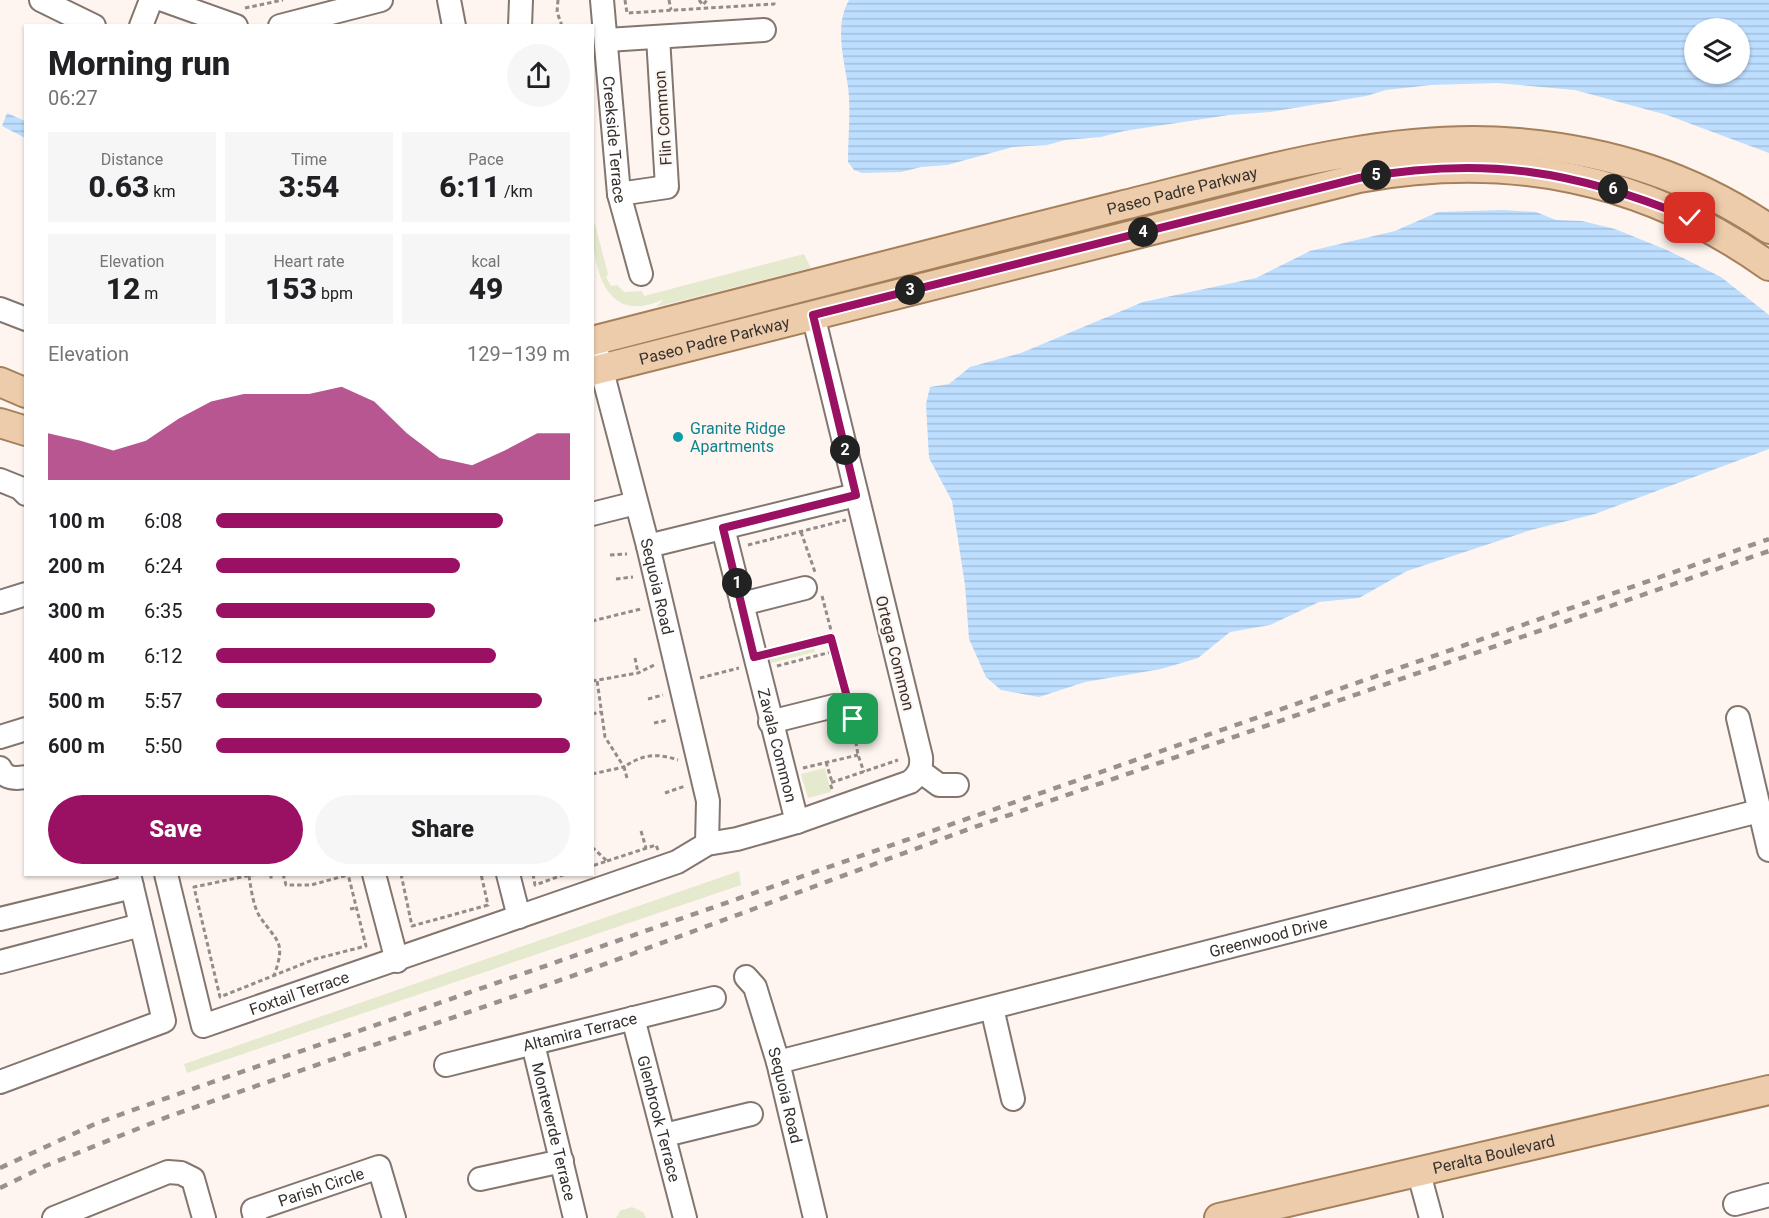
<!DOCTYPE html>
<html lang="en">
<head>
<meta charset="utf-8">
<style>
	:root { --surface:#fff; --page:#f6f6f6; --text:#202124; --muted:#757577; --accent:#9a1062 }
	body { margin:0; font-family:Roboto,sans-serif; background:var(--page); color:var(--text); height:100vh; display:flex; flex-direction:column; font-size:22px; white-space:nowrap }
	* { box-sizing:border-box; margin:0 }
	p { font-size:20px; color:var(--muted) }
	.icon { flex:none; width:33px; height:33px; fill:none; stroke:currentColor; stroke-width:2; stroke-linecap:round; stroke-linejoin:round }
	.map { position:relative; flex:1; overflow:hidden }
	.details { position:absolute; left:24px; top:24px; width:570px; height:852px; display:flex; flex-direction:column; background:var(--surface); border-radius:0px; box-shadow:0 2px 4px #0004 }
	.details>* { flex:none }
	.buttons { position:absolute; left:1684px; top:18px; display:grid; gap:12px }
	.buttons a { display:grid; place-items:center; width:66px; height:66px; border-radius:50%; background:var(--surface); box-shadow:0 2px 4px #0004; font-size:30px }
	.pin { position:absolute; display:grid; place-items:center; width:51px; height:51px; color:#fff; margin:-26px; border-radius:12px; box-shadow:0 3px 9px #0006 }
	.km { position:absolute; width:30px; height:30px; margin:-15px; border-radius:50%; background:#222; color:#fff; font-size:16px; line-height:30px; text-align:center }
	.round { display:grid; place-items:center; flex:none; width:63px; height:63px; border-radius:32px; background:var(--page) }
	.head { display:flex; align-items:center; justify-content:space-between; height:102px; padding:0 24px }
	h1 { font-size:33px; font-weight:800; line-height:45px }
	.metrics { display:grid; grid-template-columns:repeat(3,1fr); gap:9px; height:102px; padding:6px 24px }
	.metrics div { display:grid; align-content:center; border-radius:0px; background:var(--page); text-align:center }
	.metrics b { font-size:30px; font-weight:800 }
	.metrics small { font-size:16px; font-weight:400 }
	.metrics p { font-size:16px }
	.chart { height:168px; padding:12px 24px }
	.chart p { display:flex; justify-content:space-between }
	.chart svg { width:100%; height:108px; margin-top:6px; fill:var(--accent); opacity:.7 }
	.cta { display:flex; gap:12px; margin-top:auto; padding:12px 24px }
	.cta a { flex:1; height:69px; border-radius:36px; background:var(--accent); color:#fff; font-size:24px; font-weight:800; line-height:69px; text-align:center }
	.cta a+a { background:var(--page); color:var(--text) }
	ul { padding:0 24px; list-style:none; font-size:20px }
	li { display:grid; grid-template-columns:96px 72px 1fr; align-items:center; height:45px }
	li i { height:15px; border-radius:8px; background:var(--accent) }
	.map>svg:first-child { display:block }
	.grass { fill:#e5eacf }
	.park { fill:url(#park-tufts) }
	.water { fill:url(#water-rules); fill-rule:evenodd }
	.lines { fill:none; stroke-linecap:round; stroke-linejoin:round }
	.minor-casing { stroke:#83766f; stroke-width:26 }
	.major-casing { stroke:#a5805b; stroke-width:32 }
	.path { stroke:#938c88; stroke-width:3; stroke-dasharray:4.5 3; stroke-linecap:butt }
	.minor { stroke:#fff; stroke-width:22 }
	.major { stroke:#edccab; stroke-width:28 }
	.rail { stroke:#98918d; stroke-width:4.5; stroke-dasharray:8 8; stroke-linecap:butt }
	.route-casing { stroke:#fff; stroke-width:12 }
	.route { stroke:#9a1062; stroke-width:8 }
	.culture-dot { fill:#0f9aa8; stroke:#fef5f0; stroke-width:2 }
	.labels { text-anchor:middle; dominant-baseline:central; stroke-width:4.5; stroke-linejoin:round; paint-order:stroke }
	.street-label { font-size:16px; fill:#36312e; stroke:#fef5f0 }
	.culture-label { font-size:16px; fill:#0d838f; stroke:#fef5f0; text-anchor:start }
</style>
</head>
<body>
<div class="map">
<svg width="1769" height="1218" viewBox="0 0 1769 1218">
	<defs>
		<pattern id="park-tufts" width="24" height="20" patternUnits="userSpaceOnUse" patternTransform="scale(1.5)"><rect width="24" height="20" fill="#e5eacf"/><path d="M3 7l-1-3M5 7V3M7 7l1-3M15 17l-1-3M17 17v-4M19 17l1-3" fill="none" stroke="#c5c9b2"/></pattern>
		<pattern id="water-rules" width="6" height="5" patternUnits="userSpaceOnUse" patternTransform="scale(1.5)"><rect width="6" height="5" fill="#bddeff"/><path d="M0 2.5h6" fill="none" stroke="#a3bfdb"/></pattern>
	</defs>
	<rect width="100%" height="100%" fill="#fef5f0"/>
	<g class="grass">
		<path d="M593,224H595L608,274L606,277L611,286L617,285L624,292L642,291L644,296L804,254L811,268L656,307L664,299C606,327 592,269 593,224Z"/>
		<path d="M814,646L815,652L771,663L769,656Z"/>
		<path d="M825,768L831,792L808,798L801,774Z"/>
		<path d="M739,871L741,885L187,1073L184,1064Z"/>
	</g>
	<path class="park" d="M632,1207L643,1212L646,1218H616L620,1211Z"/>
	<g class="water">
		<path d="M849,0H1769V153L1667,115L1575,90L1497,83L1431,85L1386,90L1366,96L1270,112L1229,115L1124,131L1101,137L1065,140L1047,145L1013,147L947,165L921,167L901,172L862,173L854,170L848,162C848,137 851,111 848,87C844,58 834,26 849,0ZM1695,28H1740V74H1695Z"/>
		<path d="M7,113L25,121V138L2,126Z"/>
		<path d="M1503,210L1536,212L1556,220L1582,221L1615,229L1667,250L1721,277L1769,315V449L1595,514L1531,530L1407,571L1359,598L1319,602L1270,625L1230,632L1198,658L1161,669L1085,682L1039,697L1001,690L986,677L969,639L965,585L952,501L929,458L926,404L930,387L949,384L970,367L1021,353L1143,302L1256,278L1310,251L1395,231L1438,212Z"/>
	</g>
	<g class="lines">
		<defs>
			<g id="minor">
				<path d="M41,0L94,26"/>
				<path d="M163,0L236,26"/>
				<path d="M449,0L454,26"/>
				<path id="s1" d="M602,0L619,194L641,274"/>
				<path d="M141,26L151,0"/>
				<path d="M280,26L381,0"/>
				<path d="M520,26L521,0"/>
				<path d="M607,40L764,30"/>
				<path d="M619,194L667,187L658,37"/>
				<path d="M0,309L26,319"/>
				<path id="s2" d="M597,352L648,546L708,801L707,844"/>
				<path d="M0,480L20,488L26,494"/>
				<path d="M592,514L636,503"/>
				<path id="s3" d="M723,528L797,822"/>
				<path d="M648,546L856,495"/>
				<path d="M0,602L26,594"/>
				<path d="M742,604L805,588"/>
				<path d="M1738,718L1769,850"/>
				<path d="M770,722L834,706"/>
				<path d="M0,737L26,729"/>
				<path d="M0,768C5,779 15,779 26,777"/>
				<path d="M920,771L939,785H957"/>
				<path id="s4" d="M166,874L203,1026L677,862L707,844L737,839L797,822L910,782C919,775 922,768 921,757L813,315"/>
				<path d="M374,874L397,961"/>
				<path d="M508,874L519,917"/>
				<path d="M0,919L132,887"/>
				<path d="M0,962L141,925"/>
				<path id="s5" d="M746,977L755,987L778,1062L815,1218"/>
				<path d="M992,1008L1013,1099"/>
				<path id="s6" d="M633,1018L685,1218"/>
				<path id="s7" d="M533,1044L575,1218"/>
				<path id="s8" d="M778,1062L1759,811"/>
				<path id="s9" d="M446,1065L714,998"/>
				<path d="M0,1082L164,1021L129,874"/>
				<path d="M665,1135L751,1114"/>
				<path d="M1418,1170L1431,1218"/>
				<path d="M480,1179L562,1161"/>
				<path d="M1735,1204L1769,1195"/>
				<path d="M54,1218L168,1172L181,1173L193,1179L204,1218"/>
				<path id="s10" d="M255,1218L253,1210L379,1167L394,1218"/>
			</g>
			<g id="major">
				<path id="s11" d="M592,341C769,296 944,250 1120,206C1247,175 1387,131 1518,143C1611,151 1692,177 1769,229"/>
				<path id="s12" d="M592,371L1359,178C1509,151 1644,177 1769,266"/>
				<path d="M0,382L26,393"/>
				<path d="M0,423L26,431"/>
				<path id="s13" d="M1219,1218L1769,1090"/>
			</g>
		</defs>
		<use href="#minor" class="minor-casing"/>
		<use href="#major" class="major-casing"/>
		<g class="path">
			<path d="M558,0L557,12L562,26"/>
			<path d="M625,0L627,13L774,4V0"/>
			<path d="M669,0L671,10"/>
			<path d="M699,0L703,5L707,0"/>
			<path d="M245,8L283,0"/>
			<path d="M801,532L815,572"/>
			<path d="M748,545L846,520"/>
			<path d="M610,555L627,554"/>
			<path d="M616,579L633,577"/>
			<path d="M822,596L847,691"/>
			<path d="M592,621L641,609"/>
			<path d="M774,653L831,638"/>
			<path d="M635,658L638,673"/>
			<path d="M777,666L835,651"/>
			<path d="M700,678L739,668"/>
			<path d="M592,681L638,673L656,664"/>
			<path d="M648,699L663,695"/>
			<path d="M851,712L858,755L864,772"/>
			<path d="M592,714L601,712"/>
			<path d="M654,723L668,720"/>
			<path d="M826,762L832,782"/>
			<path d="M803,768L858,755"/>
			<path d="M592,774L624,767L605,737L597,680"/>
			<path d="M627,778L624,767C643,754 657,753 678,760"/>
			<path d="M832,789L830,783L898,760"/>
			<path d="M665,793L685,786"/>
			<path d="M641,831L646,848"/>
			<path d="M592,847L607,861L592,866"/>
			<path d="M607,861L656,845L658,850"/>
			<path d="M256,874L194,887L220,997L315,959L366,946L348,874"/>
			<path d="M271,874V880"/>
			<path d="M283,874L286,885H311L348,875"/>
			<path d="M401,874L412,926L488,905L481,874"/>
			<path d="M533,874L535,885L566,874"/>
			<path d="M249,876C251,888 253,906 260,917C278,943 286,941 274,976"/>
			<path d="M350,909L356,908"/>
		</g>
		<use href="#minor" class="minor"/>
		<use href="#major" class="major"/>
		<g class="rail">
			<path d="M0,1168L97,1123L161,1100L1769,539"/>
			<path d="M0,1188L45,1166L167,1117L578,974L969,829L1769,551"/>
		</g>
	</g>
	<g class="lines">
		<defs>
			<path id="route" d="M853,719L831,638L754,657L723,528L856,495L813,315L1359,178C1484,156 1574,170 1690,218"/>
		</defs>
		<use href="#route" class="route-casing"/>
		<use href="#route" class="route"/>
	</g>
	<circle class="culture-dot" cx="678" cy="437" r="6"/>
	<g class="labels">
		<g class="street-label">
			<text transform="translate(663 118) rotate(-94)">Flin Common</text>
			<text stroke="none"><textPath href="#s1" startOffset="140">Creekside Terrace</textPath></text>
			<text stroke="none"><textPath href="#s11" startOffset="609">Paseo Padre Parkway</textPath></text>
			<text stroke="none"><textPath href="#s12" startOffset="126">Paseo Padre Parkway</textPath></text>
			<text stroke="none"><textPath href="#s2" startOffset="242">Sequoia Road</textPath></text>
			<text transform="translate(895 653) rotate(76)">Ortega Common</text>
			<text stroke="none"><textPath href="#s3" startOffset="224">Zavala Common</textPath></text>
			<text stroke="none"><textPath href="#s8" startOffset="506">Greenwood Drive</textPath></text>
			<text stroke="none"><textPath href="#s4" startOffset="258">Foxtail Terrace</textPath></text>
			<text stroke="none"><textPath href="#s9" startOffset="138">Altamira Terrace</textPath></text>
			<text stroke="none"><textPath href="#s5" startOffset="126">Sequoia Road</textPath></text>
			<text stroke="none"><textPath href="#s6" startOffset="104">Glenbrook Terrace</textPath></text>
			<text stroke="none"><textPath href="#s7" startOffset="90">Monteverde Terrace</textPath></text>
			<text stroke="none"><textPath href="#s13" startOffset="282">Peralta Boulevard</textPath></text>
			<text stroke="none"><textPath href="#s10" startOffset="80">Parish Circle</textPath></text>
		</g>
		<g class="culture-label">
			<text x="690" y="428">Granite Ridge<tspan x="690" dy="18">Apartments</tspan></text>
		</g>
	</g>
</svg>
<div class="buttons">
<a><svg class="icon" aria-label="layers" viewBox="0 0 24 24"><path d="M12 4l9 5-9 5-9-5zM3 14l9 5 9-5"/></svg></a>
</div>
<div class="pin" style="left:853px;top:719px;background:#1e9e55"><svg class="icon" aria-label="arrive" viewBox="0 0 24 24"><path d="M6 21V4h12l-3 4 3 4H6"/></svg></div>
<div class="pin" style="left:1690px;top:218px;background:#d93025"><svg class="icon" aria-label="check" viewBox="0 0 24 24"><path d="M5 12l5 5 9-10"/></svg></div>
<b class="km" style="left:737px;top:583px">1</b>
<b class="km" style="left:845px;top:450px">2</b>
<b class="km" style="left:910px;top:290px">3</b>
<b class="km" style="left:1143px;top:232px">4</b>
<b class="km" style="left:1376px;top:175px">5</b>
<b class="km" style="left:1613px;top:189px">6</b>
<section class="details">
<div class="head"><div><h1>Morning run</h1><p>06:27</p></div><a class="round"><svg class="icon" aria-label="share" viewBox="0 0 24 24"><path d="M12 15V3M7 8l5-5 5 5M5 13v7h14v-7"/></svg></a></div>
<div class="metrics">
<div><p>Distance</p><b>0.63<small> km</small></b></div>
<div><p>Time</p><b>3:54</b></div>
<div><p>Pace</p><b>6:11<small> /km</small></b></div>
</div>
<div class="metrics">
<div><p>Elevation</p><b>12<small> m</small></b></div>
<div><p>Heart rate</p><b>153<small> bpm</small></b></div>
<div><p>kcal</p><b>49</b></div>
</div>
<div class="chart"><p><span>Elevation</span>129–139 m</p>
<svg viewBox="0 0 160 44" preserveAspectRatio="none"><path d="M0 44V25L10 28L20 32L30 28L40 19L50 12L60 9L70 9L80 9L90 6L100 12L110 25L120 35L130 38L140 32L150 25L160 25V44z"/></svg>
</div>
<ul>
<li><b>100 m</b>6:08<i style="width:81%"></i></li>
<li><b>200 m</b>6:24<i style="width:69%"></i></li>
<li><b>300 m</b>6:35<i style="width:62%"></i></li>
<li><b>400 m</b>6:12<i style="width:79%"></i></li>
<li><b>500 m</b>5:57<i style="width:92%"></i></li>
<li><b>600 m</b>5:50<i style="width:100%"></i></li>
</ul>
<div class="cta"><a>Save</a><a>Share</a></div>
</section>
</div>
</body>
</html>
